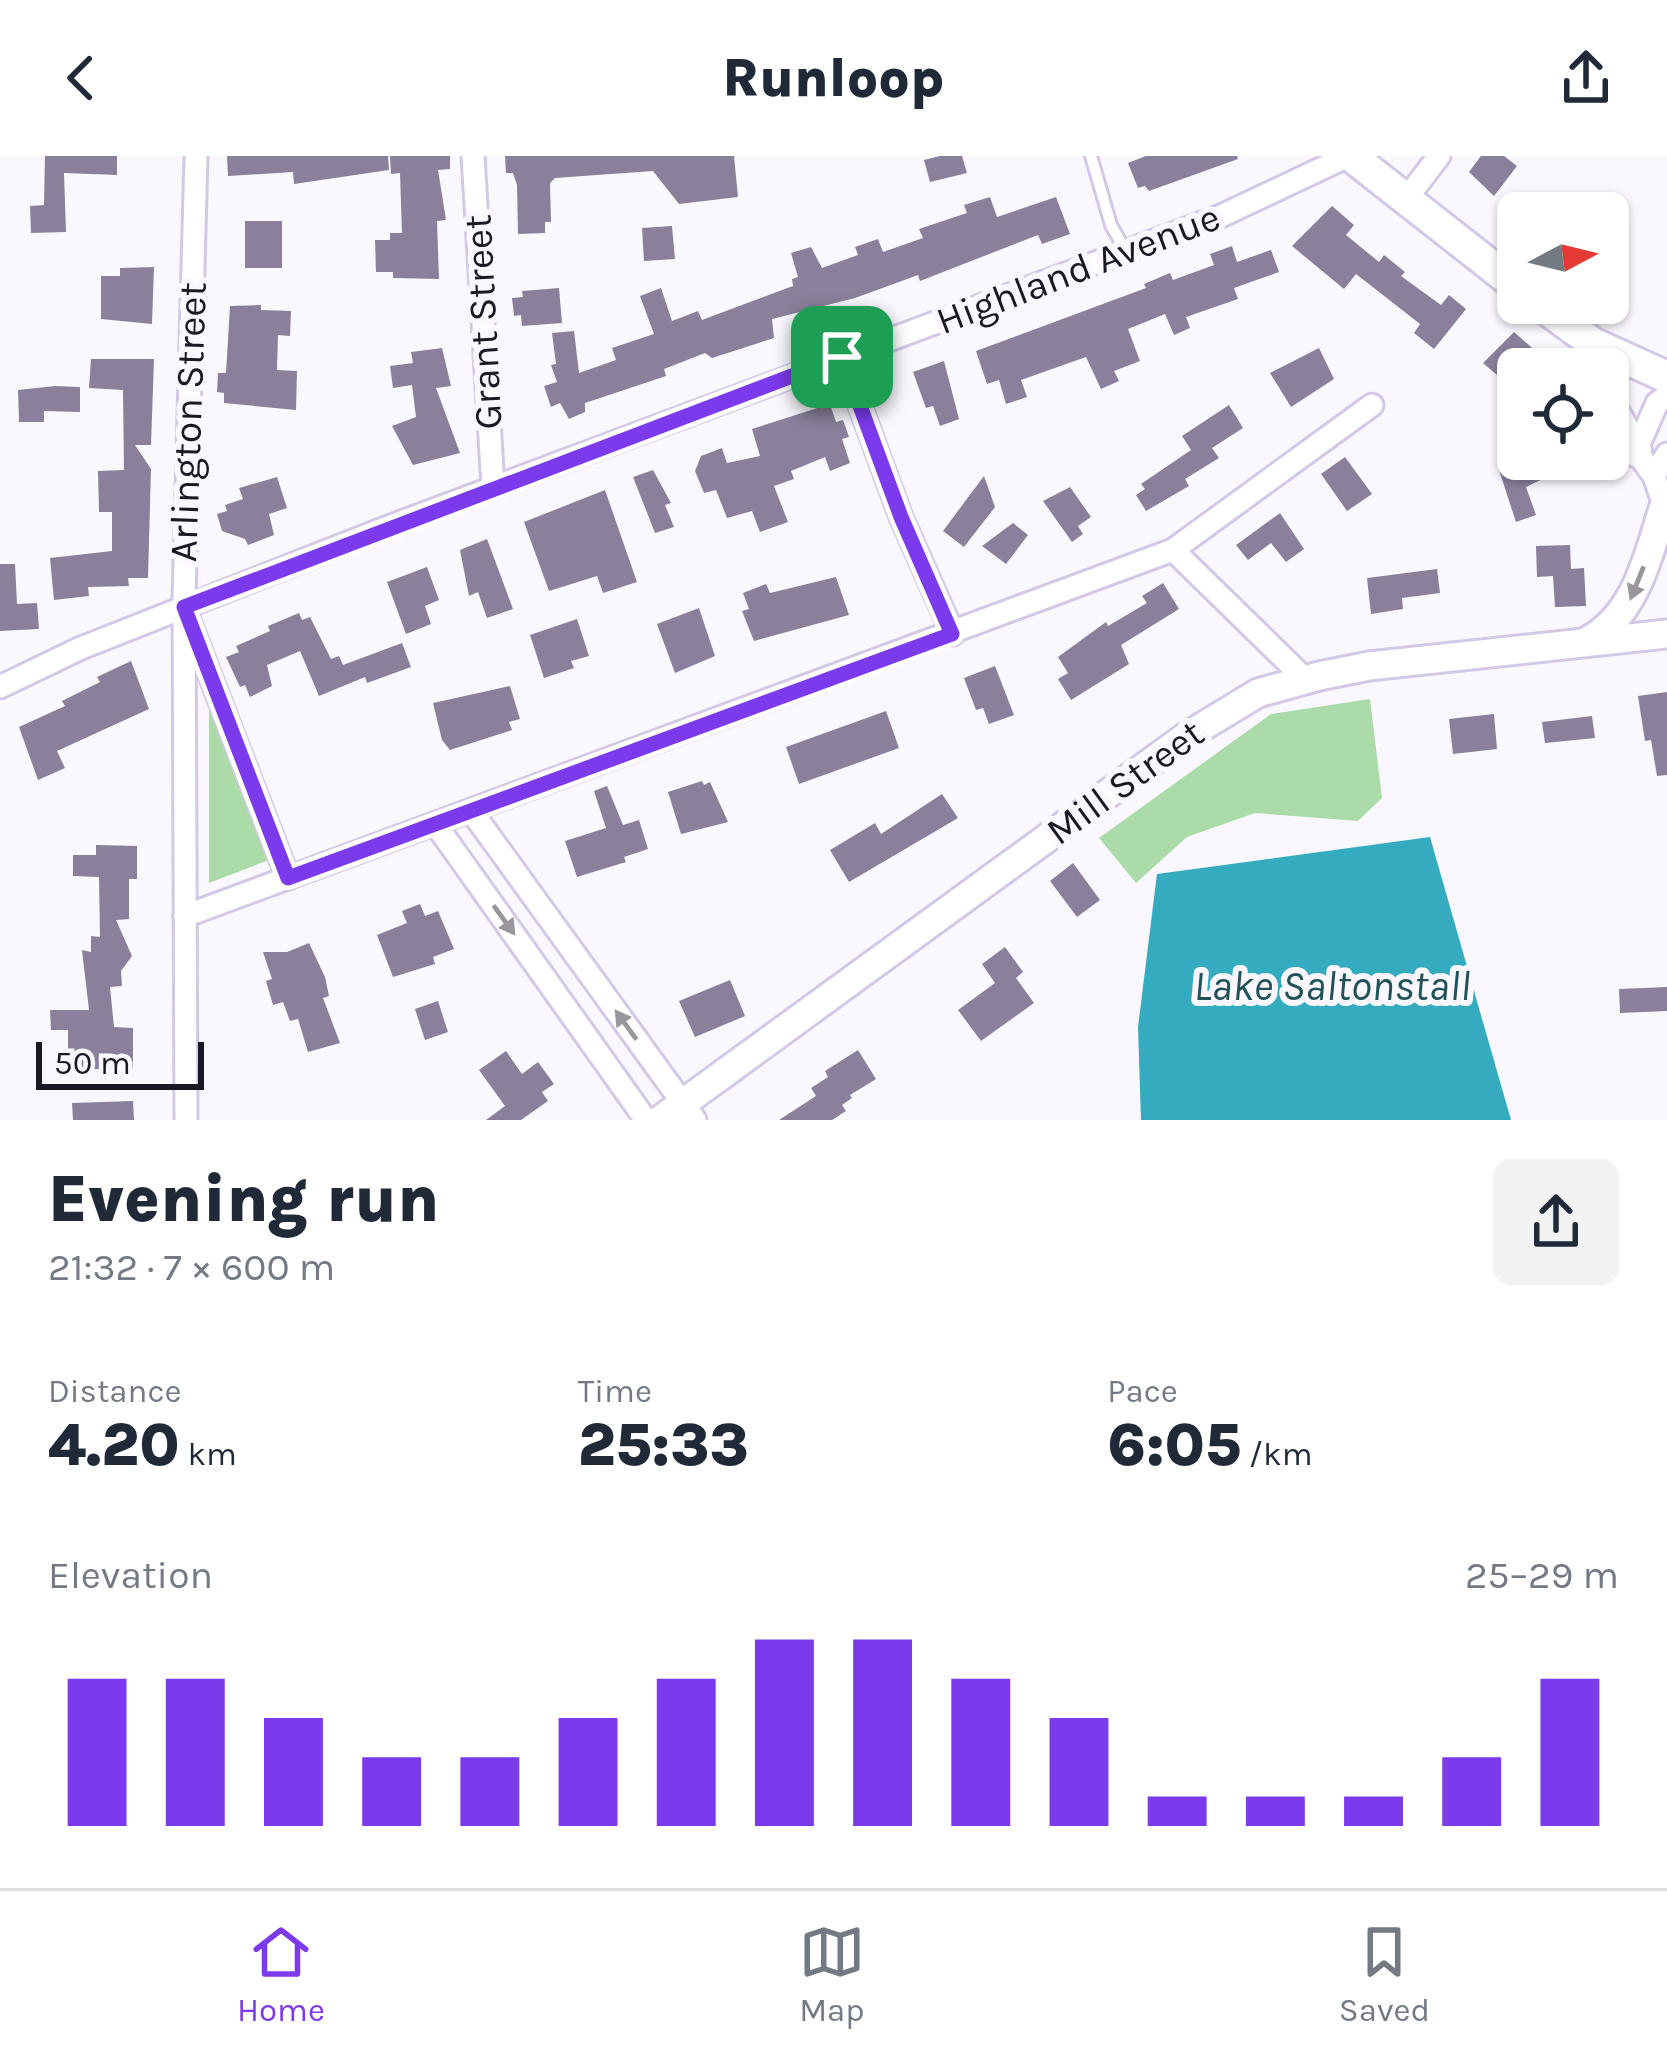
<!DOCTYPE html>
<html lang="en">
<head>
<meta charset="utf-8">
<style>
	:root { --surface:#fff; --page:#f2f2f3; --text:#1f2937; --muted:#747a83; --line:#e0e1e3; --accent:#7c3aed }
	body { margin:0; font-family:Karla,sans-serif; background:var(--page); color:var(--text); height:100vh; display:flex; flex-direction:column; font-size:45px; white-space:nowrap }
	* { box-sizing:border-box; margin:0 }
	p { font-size:39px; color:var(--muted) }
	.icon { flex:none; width:66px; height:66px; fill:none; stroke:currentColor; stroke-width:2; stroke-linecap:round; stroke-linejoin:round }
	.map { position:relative; height:964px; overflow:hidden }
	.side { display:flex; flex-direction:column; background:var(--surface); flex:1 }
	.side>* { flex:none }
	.needle { width:78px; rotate:83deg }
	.fabs { position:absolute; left:1497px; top:36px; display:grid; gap:24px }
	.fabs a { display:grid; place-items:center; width:132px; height:132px; border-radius:18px; background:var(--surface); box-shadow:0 3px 9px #0004; font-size:60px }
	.scale { position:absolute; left:36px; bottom:30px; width:168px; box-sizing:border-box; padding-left:12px; border:6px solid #1c1823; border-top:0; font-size:33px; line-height:42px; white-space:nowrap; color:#1c1823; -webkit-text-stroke:9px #faf8fe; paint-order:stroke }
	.pin { position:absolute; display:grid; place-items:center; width:102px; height:102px; color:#fff; margin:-51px; border-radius:24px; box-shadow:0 6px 18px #0006 }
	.round { display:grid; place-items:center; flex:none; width:126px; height:126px; border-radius:18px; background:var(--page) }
	.headline { display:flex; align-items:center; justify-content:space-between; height:204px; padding:0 48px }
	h1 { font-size:66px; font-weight:800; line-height:90px }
	.figures { display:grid; grid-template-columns:repeat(3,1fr); gap:18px; height:204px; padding:12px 48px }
	.figures div { display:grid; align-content:center }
	.figures b { font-size:60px; font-weight:800 }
	.figures small { font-size:33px; font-weight:400 }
	.figures p { font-size:33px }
	.chart { height:336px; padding:24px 48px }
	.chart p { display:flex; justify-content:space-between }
	.chart svg { width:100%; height:216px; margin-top:12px; stroke:var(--accent); stroke-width:6 }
	header { display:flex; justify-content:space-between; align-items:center; height:156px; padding:0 48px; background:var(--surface); font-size:54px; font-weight:800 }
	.tab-bar { display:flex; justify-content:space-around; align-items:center; height:168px; border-top:3px solid var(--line); background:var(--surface); font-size:33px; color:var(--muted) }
	.tab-bar a { display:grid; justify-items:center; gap:6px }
	.tab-bar .selected { color:var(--accent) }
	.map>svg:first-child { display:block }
	.green { fill:#acdbaa }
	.water { fill:#34abbe }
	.building { fill:#8a809c }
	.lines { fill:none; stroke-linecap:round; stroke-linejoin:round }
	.service-casing { stroke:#d4c8e7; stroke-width:16 }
	.minor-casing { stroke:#d4c8e7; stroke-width:27 }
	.secondary-casing { stroke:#d4c8e7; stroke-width:33 }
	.primary-casing { stroke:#d4c8e7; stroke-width:36 }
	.service { stroke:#fff; stroke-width:10 }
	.minor { stroke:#fff; stroke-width:21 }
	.secondary { stroke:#fff; stroke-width:27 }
	.primary { stroke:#fff; stroke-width:30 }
	.oneway { fill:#99979c }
	.route-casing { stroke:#fff; stroke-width:24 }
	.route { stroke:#7c3aed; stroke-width:15 }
	.labels { text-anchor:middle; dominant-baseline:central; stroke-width:12; stroke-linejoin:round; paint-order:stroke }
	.street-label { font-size:39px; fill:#1c1823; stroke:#faf8fe }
	.water-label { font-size:42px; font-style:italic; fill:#21525a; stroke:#faf8fe }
</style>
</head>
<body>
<header><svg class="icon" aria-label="back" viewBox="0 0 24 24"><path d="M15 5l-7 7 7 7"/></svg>Runloop<svg class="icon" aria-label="share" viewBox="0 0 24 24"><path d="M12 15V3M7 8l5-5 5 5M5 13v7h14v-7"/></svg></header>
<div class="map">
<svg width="1667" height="964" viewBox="0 0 1667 964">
	<rect width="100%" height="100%" fill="#faf8fe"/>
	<g class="green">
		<path d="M1370,543L1382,642L1358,665L1255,657L1187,681L1136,727L1099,682L1271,558Z"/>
		<path d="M209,547L269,704L209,727Z"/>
	</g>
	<path class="water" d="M1430,681L1511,964H1141L1138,871L1157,718Z"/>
	<g class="building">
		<path d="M45,0H117V19L64,17L66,76L31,77L30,50L44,49Z"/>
		<path d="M227,0H388L389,14L294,28L293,16L228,20Z"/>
		<path d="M390,0H450V13L438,14L446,64L437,65L439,123L393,122V116H376L375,84H390V77H402L400,17L391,18Z"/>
		<path d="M505,0H734L738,41L679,48L653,15L555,22L550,27L551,66H545V77L518,78L517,29L513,17H506Z"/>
		<path d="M940,0H962L967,17L930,26L924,4Z"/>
		<path d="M1146,0H1237L1238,3L1149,35L1145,30L1138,32L1128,7Z"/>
		<path d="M1481,0H1504L1517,10L1494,40L1469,16Z"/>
		<path d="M990,41L997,61L1056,41L1070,78L1042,88L1038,79L920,125L918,119L855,142L772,163L774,182L712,202L705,197L664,213L666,220L585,247V256L569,263L560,247L551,251L544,230L557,226L551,209L556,208L552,177L574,175L579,217L616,204L612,192L654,178L640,140L661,132L672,165L698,155L702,164L793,130L792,123L798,121L791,97L811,91L822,112L858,99L855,91L878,83L883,96L923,82L919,73L967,57L964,49Z"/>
		<path d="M1332,50L1354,69L1346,79L1379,106L1384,99L1405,116L1401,120L1441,149L1449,139L1466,153L1434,193L1414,177L1420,168L1356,118L1344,133L1292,90Z"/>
		<rect x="245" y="65" width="37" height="47"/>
		<path d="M672,70L675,103L644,105L642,72Z"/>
		<path d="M1232,90L1237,106L1271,94L1279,116L1234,132L1238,143L1186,161L1190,172L1174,179L1165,158L1128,173L1140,205L1114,215L1119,225L1101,233L1086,201L1021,224L1027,241L1006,248L999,224L987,228L976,195L1146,132L1144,128L1170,117L1173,124L1214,109L1210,98Z"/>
		<path d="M154,111L152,168L101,163V120H120V112Z"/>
		<path d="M559,132L562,167L522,170L521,159L514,160L512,142L523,141L522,135Z"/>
		<path d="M261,149V154L291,155L290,180L278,179L277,214L297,215L296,254L224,247V237L217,236L218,217H226L230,150Z"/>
		<path d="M1514,176L1556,213H1518V237L1483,207Z"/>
		<path d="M442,192L451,230L436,232L460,297L413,309L392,270L416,261L412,229L393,232L390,210L413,207L411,196Z"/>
		<path d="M1319,192L1334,223L1291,251L1270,217Z"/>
		<path d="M91,203H154L151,289H135L151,313L148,422H128L129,430L88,431L89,440L54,444L50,402L112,395V356H99L98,315L124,314L123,234L89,232Z"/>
		<path d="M944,205L959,263L940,270L933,250L926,252L913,216Z"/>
		<path d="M55,230L80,231V256L44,255V266H19L18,234Z"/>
		<path d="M830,248L836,266L843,264L849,281L842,283L850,307L830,315L825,301L791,315L794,323L774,330L788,366L760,376L752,355L727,362L716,334L704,337L695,315L701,300L722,292L727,307L760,300L752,273Z"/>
		<path d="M1229,249L1243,272L1212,292L1219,302L1185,323L1189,330L1146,355L1136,339L1145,333L1141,328L1191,294L1182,280Z"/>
		<path d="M1345,301L1372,338L1347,355L1321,318Z"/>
		<path d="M1584,303L1526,331L1536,359L1516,366L1499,314L1511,305L1518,316L1545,303Z"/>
		<path d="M653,314L671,347L665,349L674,371L655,377L633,321Z"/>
		<path d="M984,320L995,351L964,391L943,375Z"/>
		<path d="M277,321L287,352L269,358L274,379L248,389L245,383L222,375L217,358L227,355L225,349L243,343L239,332Z"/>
		<path d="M1070,331L1091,361L1078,370L1083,378L1072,386L1043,345Z"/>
		<path d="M605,334L637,426L603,437L597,420L549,435L524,366Z"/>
		<path d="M1280,357L1304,393L1286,406L1271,387L1248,404L1236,389Z"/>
		<path d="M1013,367L1028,379L1006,408L982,390Z"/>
		<path d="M487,383L513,453L487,462L478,436L469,440L460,394Z"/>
		<path d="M1570,389L1571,413L1584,412L1586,450L1555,451L1553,420L1537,421L1536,390Z"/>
		<path d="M0,408H15L17,448L37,447L39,473L0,475Z"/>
		<path d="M427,411L439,444L425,450L431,468L406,478L387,426Z"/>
		<path d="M1437,413L1440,437L1402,442L1403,453L1371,458L1367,422Z"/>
		<path d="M836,421L849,459L754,485L742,455L749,453L743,437L766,428L770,437Z"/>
		<path d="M1163,427L1179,453L1121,489L1129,508L1071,544L1058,523L1068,517L1058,501L1106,466L1108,470L1147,447L1142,440Z"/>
		<path d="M699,452L715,500L675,517L657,468Z"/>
		<path d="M299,457L302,464L310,461L331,503L339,500L343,509L402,487L411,511L367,527L365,521L319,540L300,495L267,509L272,530L250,541L245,529L240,531L226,501L239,496L236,490L270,475L268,470Z"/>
		<path d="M577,463L589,500L571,505L574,512L544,522L530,479Z"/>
		<path d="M131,505L149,553L57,595L65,612L38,624L19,571L65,550L62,545L100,526L97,521Z"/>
		<path d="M995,510L1014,559L989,568L983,552L976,554L964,522Z"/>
		<path d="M510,530L520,563L509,566L512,574L450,594L442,584L433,547Z"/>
		<path d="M1667,536V619L1657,620L1651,584L1645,585L1638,540Z"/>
		<path d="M886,555L899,592L799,628L786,591Z"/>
		<path d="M1494,558L1497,593L1453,598L1449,563Z"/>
		<path d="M1592,560L1595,582L1545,587L1542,566Z"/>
		<path d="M702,625L704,629L710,626L728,666L681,678L668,636Z"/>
		<path d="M607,630L623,669L639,664L648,693L624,701L626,706L577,721L565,685L606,672L594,635Z"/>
		<path d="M942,638L958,662L849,726L830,694L875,667L881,678Z"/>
		<path d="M96,689L137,690V723H129V763L116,764L132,800L121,815L122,830L110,831L114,871L133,872V913H80L81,903H68V874H51L50,854H89L82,794L91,796V780L100,781L99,721L73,720V699H96Z"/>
		<path d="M1073,707L1100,744L1077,761L1050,725Z"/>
		<path d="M420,748L425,760L438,755L454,793L433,801L435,808L393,821L377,779L407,767L402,755Z"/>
		<path d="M309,787L325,821L329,840L323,842L340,887L308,896L298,863L290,865L283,846L273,849L266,825L272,823L263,796H287Z"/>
		<path d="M1005,791L1023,816L1016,822L1034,847L981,885L958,854L995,827L982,808Z"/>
		<path d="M730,824L745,860L695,881L679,845Z"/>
		<path d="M1667,831V855L1620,857L1619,833Z"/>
		<path d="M438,845L448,876L425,884L415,853Z"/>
		<path d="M858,894L876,923L850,939L852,942L842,949L846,955L832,964H779L816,940L811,932L828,921L825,915Z"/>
		<path d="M506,895L522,918L538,906L554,928L542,936L548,945L521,964H486L505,950L479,914Z"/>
		<path d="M133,945L134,964H73L72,947Z"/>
	</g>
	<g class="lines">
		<defs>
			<path id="service" d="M1091,0L1111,69L1126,96"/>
			<g id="minor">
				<path d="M473,0L493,331"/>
				<path d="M1406,43L1439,0"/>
				<path d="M842,201L901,361L953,478"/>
				<path d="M1667,240L1657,247L1636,295L1654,320L1667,358"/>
				<path d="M1654,320L1667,298"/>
				<path d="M1173,394L1305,523"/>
				<path d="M188,462L288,722"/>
				<path d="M0,531L81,492L388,371L1221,60L1348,0"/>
				<path d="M472,656L695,964"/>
				<path d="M436,669L646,964"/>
				<path d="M185,760L1173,394L1372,249"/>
				<path d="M186,964L184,442L196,0"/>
			</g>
			<g id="secondary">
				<path d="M1589,484C1637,457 1648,399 1664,350"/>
				<path d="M660,964L1187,580L1258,537L1319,520L1369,510L1667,478"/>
			</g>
			<g id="primary">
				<path d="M1351,0L1518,131"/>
				<path d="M1538,147L1594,188L1667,221"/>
				<path d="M1608,247L1636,295"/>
			</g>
		</defs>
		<use href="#service" class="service-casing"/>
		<use href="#minor" class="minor-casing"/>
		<use href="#secondary" class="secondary-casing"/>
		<use href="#primary" class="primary-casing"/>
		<use href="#service" class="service"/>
		<use href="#minor" class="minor"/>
		<use href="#secondary" class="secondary"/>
		<use href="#primary" class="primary"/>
	</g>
	<defs><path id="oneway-solid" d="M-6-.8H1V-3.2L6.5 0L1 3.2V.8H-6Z" transform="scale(3)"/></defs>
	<g class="oneway">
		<use href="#oneway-solid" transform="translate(1637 427) rotate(112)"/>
		<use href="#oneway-solid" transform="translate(504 764) rotate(54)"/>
		<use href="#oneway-solid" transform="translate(626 869) rotate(-126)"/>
	</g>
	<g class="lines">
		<defs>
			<path id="route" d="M842,201L901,361L952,478L288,722L184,451Z"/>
		</defs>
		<use href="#route" class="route-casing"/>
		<use href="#route" class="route"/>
	</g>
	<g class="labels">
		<g class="street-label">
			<text transform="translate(1078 113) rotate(-21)">Highland Avenue</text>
			<text transform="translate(483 166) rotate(-93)">Grant Street</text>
			<text transform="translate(188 266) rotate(-88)">Arlington Street</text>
			<text transform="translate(1125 626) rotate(-36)">Mill Street</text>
		</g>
		<g class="water-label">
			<text x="1332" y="830">Lake Saltonstall</text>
		</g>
	</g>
</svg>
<div class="fabs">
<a><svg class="needle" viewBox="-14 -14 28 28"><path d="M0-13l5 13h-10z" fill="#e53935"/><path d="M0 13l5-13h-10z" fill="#747a83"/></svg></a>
<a><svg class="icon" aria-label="locate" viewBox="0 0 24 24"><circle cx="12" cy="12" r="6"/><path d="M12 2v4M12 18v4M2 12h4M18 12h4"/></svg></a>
</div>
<div class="scale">50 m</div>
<div class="pin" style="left:842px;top:201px;background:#1e9e55"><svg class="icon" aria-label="arrive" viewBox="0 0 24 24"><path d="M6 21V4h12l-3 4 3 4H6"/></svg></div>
</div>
<section class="side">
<div class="headline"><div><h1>Evening run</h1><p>21:32 · 7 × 600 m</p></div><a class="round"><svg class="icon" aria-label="share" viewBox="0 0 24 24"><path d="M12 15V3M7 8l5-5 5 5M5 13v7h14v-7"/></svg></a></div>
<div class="figures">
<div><p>Distance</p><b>4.20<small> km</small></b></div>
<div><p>Time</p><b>25:33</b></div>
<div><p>Pace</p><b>6:05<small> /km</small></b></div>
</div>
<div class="chart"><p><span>Elevation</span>25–29 m</p>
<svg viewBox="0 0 160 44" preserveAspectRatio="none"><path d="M5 44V14M15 44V14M25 44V22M35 44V30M45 44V30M55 44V22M65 44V14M75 44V6M85 44V6M95 44V14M105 44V22M115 44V38M125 44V38M135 44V38M145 44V30M155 44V14"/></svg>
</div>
</section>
<nav class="tab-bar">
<a class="selected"><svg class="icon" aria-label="home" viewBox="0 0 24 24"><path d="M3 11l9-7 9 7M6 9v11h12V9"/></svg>Home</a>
<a><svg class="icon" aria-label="map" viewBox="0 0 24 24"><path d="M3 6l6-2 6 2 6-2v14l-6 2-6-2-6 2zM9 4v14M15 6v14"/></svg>Map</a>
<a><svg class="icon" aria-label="saved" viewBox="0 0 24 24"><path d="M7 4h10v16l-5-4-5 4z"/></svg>Saved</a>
</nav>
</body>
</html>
